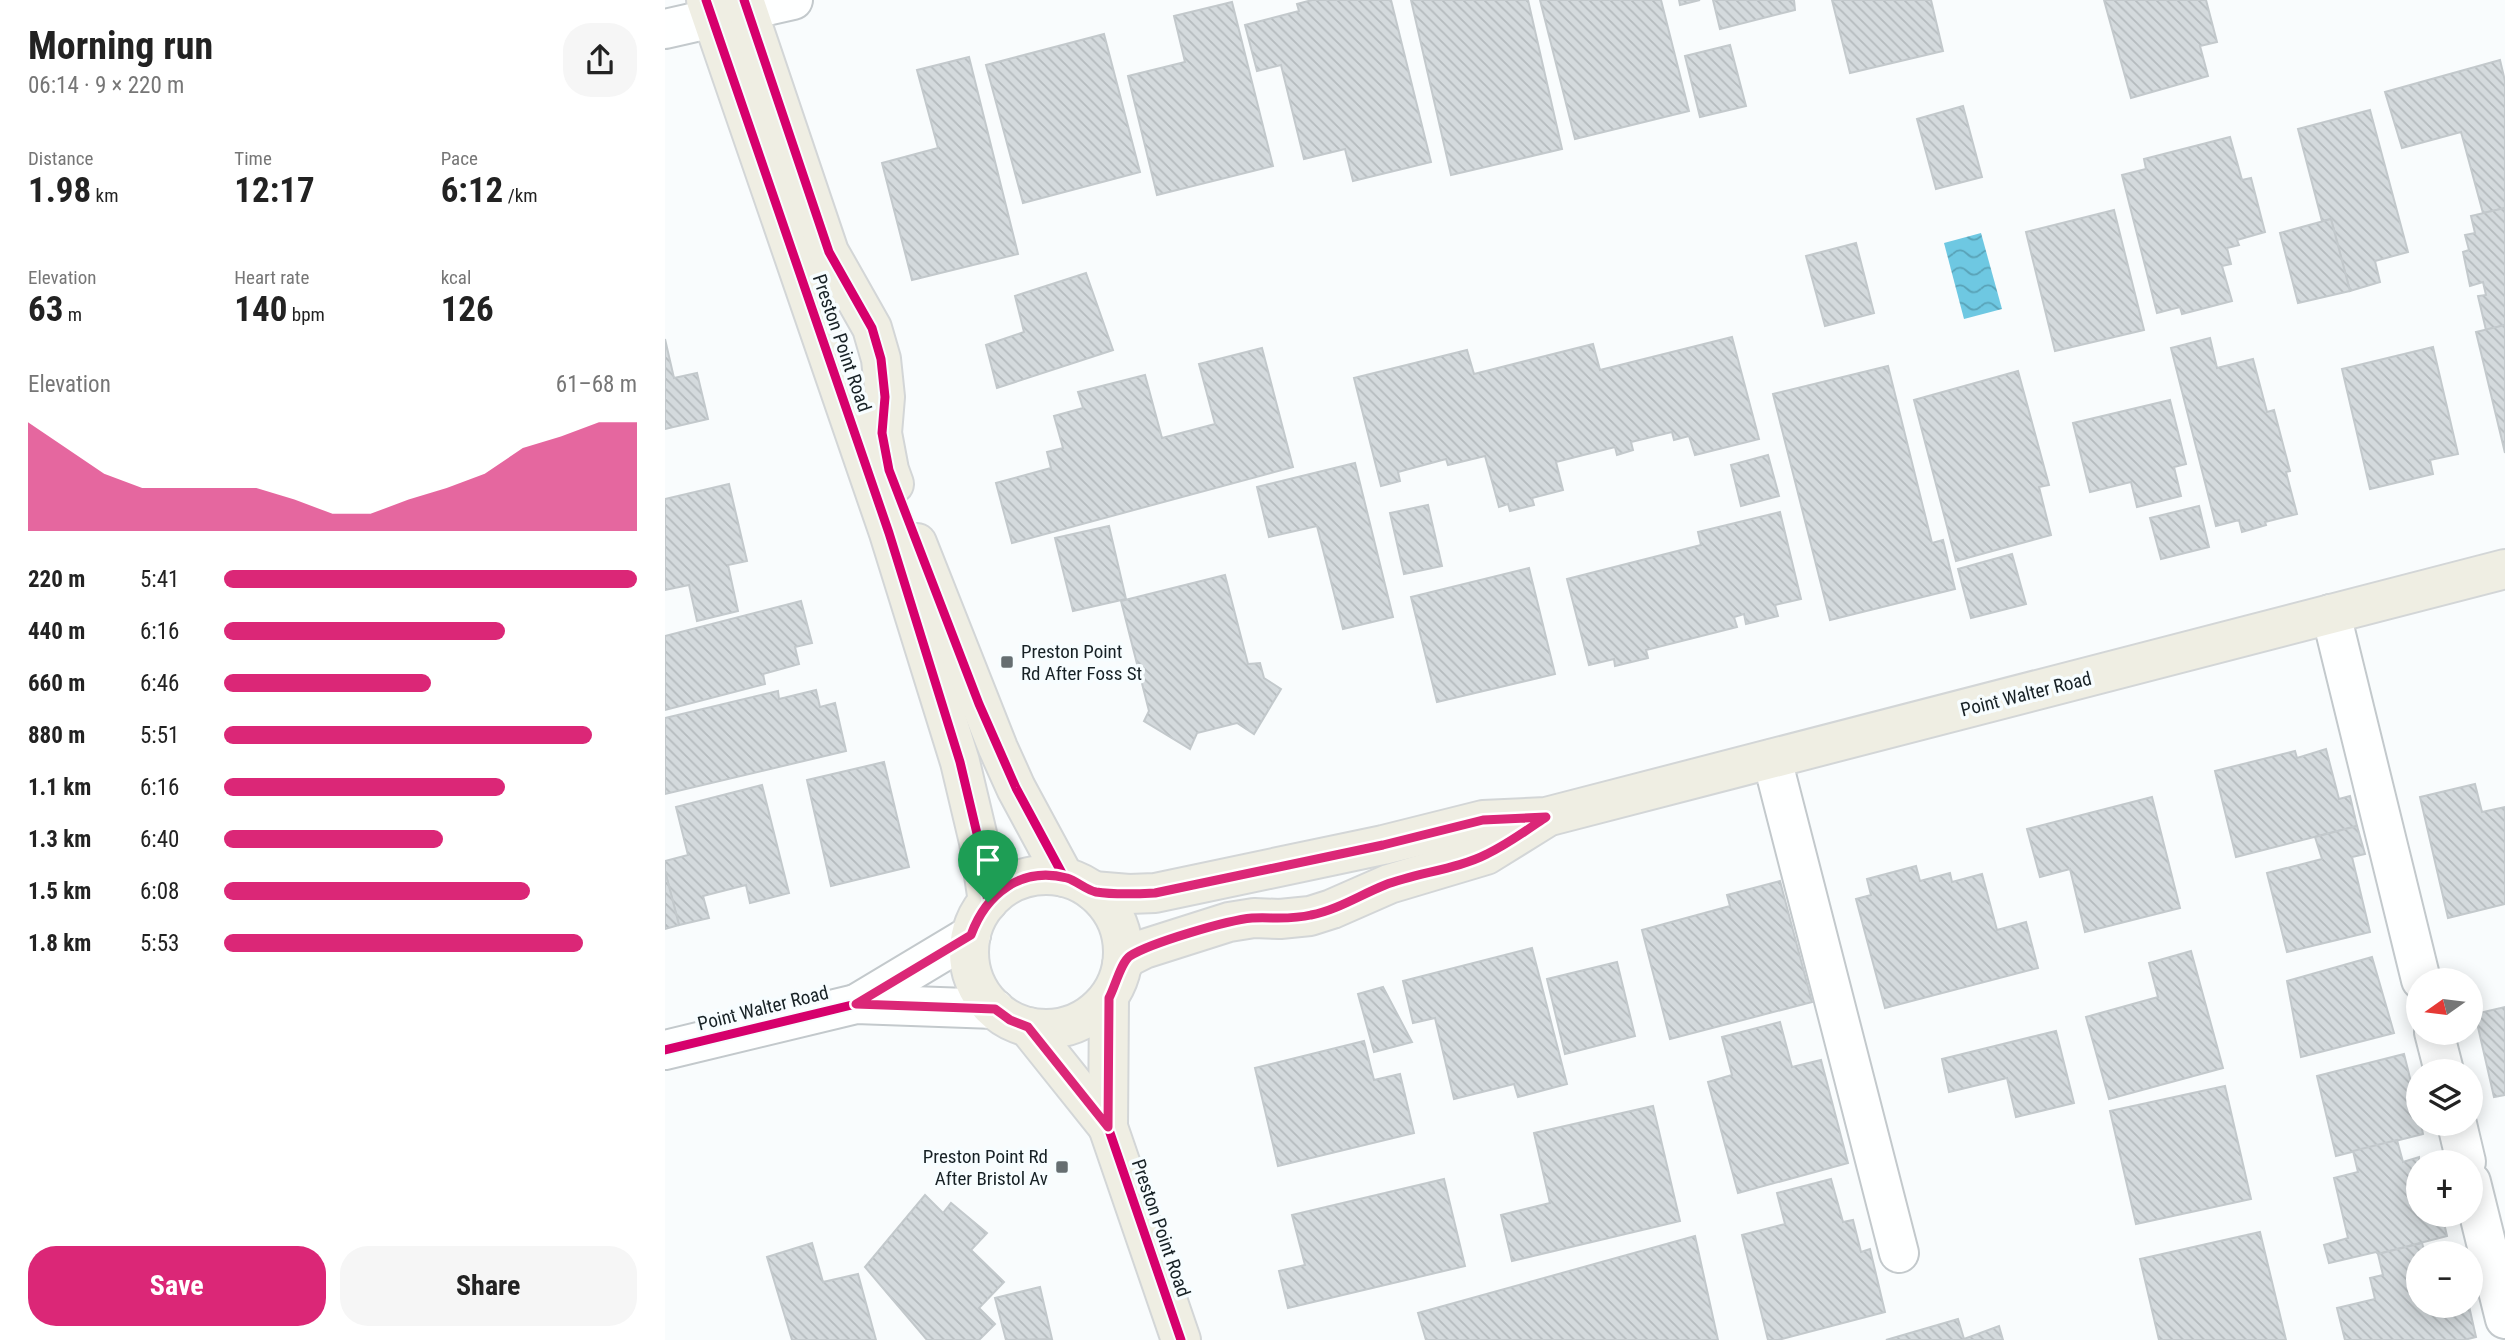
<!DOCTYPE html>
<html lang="en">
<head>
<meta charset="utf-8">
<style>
	:root { --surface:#fff; --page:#f6f6f6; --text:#222; --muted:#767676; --accent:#db2777 }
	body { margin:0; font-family:"Roboto Condensed",sans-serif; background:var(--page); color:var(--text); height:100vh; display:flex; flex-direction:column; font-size:26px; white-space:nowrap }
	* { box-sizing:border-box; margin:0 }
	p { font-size:23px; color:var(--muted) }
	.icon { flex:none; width:38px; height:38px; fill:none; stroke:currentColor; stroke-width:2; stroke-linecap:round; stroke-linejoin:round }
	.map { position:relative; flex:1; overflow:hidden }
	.sheet { display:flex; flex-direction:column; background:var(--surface); width:665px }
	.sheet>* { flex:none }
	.needle { width:46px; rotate:256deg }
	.tools { position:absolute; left:1741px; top:968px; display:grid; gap:14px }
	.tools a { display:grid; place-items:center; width:77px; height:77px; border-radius:50%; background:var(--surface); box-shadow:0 4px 18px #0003; font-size:35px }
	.pin { position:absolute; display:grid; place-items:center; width:60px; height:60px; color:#fff; margin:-72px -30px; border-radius:50% 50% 50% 0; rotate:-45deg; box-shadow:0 0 7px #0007 }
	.pin .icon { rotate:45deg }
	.round { display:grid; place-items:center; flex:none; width:74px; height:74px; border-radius:28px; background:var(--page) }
	.summary { display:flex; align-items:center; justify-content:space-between; height:119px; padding:0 28px }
	h1 { font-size:38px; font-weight:700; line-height:52px }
	.stats { display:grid; grid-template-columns:repeat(3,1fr); gap:10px; height:119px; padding:7px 28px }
	.stats div { display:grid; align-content:center }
	.stats b { font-size:35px; font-weight:700 }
	.stats small { font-size:19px; font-weight:400 }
	.stats p { font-size:19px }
	.chart { height:196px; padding:14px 28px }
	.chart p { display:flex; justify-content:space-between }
	.chart svg { width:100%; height:126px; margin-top:7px; fill:var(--accent); opacity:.7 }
	.button { display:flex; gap:14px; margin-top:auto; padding:14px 28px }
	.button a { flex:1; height:80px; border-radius:28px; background:var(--accent); color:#fff; font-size:28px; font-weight:700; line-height:80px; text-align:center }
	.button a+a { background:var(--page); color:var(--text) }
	ul { padding:0 28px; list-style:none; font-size:23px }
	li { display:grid; grid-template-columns:112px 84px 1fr; align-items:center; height:52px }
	li i { height:18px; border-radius:9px; background:var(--accent) }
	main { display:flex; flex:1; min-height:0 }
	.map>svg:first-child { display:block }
	.water { fill:url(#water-waves) }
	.building { fill:url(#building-back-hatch); stroke:#c3c9cc; stroke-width:2 }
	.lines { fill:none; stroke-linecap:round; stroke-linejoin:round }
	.minor-casing { stroke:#c3c9cc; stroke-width:42 }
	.major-casing { stroke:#d3d6d7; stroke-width:42 }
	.minor { stroke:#feffff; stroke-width:38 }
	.major { stroke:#efeee3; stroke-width:38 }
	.cycleway-casing { stroke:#f7fdff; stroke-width:13 }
	.cycleway { stroke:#d6006c; stroke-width:9 }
	.route-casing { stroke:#fff; stroke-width:14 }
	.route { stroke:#db2777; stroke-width:9 }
	.poi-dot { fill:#666e71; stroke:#f7fdff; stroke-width:2.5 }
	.labels { text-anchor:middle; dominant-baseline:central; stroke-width:7; stroke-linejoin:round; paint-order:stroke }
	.street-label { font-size:19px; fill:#172125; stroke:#f7fdff }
	.poi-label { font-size:19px; fill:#172125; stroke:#f7fdff; text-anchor:start }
</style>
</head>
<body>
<main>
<section class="sheet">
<div class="summary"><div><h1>Morning run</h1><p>06:14 · 9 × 220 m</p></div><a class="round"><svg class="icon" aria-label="share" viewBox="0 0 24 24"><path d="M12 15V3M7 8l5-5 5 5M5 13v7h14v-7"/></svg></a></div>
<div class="stats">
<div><p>Distance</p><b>1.98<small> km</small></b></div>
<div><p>Time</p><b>12:17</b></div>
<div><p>Pace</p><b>6:12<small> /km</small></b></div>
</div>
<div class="stats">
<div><p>Elevation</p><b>63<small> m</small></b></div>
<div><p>Heart rate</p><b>140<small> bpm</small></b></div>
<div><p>kcal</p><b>126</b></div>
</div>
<div class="chart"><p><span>Elevation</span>61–68 m</p>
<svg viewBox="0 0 160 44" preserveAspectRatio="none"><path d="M0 44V6L10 15L20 24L30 29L40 29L50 29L60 29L70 33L80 38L90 38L100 33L110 29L120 24L130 15L140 11L150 6L160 6V44z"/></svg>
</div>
<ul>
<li><b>220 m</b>5:41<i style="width:100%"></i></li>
<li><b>440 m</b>6:16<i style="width:68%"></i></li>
<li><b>660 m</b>6:46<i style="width:50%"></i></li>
<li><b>880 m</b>5:51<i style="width:89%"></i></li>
<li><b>1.1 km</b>6:16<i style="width:68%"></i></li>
<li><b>1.3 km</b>6:40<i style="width:53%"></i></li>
<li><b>1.5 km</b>6:08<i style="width:74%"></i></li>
<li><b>1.8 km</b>5:53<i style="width:87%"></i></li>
</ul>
<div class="button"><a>Save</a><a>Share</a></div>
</section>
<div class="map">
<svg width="1840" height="1340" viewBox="0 0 1840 1340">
	<defs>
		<pattern id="water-waves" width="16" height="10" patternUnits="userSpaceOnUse" patternTransform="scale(1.75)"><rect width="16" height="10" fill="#6ec8e2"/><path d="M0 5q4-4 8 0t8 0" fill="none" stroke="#59a2b7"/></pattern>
		<pattern id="building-back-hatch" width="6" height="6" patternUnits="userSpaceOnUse" patternTransform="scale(1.75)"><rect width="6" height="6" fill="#d4dadd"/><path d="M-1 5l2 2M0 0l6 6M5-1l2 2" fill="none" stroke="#b5bbbe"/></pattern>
	</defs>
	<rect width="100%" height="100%" fill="#f9fcfd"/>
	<path class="water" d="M1316,233L1337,309L1299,319L1279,243Z"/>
	<g class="building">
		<path d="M647,0H726L766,162L688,181L680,149L639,159L616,65L592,71L580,25L634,11L632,4Z"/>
		<path d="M746,0H863L897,149L786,175Z"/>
		<path d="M875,0H996L1024,111L910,139Z"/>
		<path d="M1014,0H1035L1015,5Z"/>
		<path d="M1048,0H1129L1130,10L1055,29Z"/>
		<path d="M1167,0H1266L1278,51L1185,73Z"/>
		<path d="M1439,0H1541L1552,42L1535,46L1543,76L1466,98Z"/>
		<path d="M567,2L608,166L492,195L463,76L520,62L509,16Z"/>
		<path d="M439,34L475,172L358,203L321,65Z"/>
		<path d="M1065,45L1081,106L1035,117L1020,56Z"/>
		<path d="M304,57L353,254L247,280L217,163L273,148L252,70Z"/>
		<path d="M1835,60L1840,81V208L1818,213L1796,132L1737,148L1720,92Z"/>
		<path d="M1298,106L1317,177L1271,189L1252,119Z"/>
		<path d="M1705,110L1743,252L1710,261L1715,282L1685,291L1666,219L1657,221L1633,129Z"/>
		<path d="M1565,137L1577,180L1586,178L1600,232L1572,240L1574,245L1562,248L1566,264L1557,266L1567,301L1517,314L1515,307L1492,313L1457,175L1481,169L1479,159Z"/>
		<path d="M1840,208V325L1821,330L1813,296L1821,295L1818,282L1805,286L1798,252L1804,250L1800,235L1810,233L1806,216Z"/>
		<path d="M1449,210L1479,330L1390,351L1361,232Z"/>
		<path d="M1666,219L1685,291L1633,303L1615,233Z"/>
		<path d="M1191,243L1209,313L1160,326L1141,256Z"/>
		<path d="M421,273L448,350L332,388L321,345L359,332L350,296Z"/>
		<path d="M1840,325V453L1811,332Z"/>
		<path d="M1067,337L1094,439L1030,455L1024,436L1009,440L1007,432L966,442L968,450L952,455L950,447L891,462L898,490L867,498L869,505L845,511L843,504L834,507L820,456L783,465L781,459L733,472L735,481L716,486L689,378L802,350L809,374L928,344L935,370Z"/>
		<path d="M1545,338L1552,368L1588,359L1602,412L1609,410L1625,471L1621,472L1632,514L1600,522L1601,525L1577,532L1574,520L1551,526L1506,348Z"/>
		<path d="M0,339L9,378L32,373L43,419L0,429Z"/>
		<path d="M1768,347L1793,454L1765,460L1768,474L1705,489L1677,369Z"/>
		<path d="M597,348L628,467L347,543L331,483L386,468L382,452L398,448L389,416L418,408L413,392L480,375L497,438L550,424L534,364Z"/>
		<path d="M1223,366L1267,543L1278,540L1290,589L1165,620L1108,394Z"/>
		<path d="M1353,371L1384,485L1374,487L1386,535L1291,561L1249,400Z"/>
		<path d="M1505,400L1521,464L1509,467L1516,496L1472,507L1466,482L1425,492L1408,423Z"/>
		<path d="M1103,455L1114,496L1076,506L1066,465Z"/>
		<path d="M690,463L728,617L678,629L652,526L604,537L592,487Z"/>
		<path d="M64,484L82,561L63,565L73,611L32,621L24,585L0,590V499Z"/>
		<path d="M763,505L777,566L739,574L725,513Z"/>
		<path d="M1534,506L1544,547L1496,559L1485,518Z"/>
		<path d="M1115,512L1136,599L1110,605L1113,616L1081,624L1079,614L1069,617L1072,627L981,650L983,658L950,666L949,659L924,665L902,579L1036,545L1033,532Z"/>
		<path d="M444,526L461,599L408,611L390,538Z"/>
		<path d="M1347,554L1361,604L1306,618L1293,569Z"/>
		<path d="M864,568L890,674L772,702L746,597Z"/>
		<path d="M560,575L583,664L595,663L599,678L616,689L589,734L572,723L532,733L525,749L479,721L484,711L456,601Z"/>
		<path d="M136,601L147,643L130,647L134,664L98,674L100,684L0,710V636Z"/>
		<path d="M151,690L155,707L170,703L181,751L0,794V718L113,691L114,699Z"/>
		<path d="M1661,749L1674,799L1685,796L1692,826L1571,857L1550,771L1630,751L1632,758Z"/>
		<path d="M219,762L244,867L166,886L142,780Z"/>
		<path d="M1810,784L1817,812L1840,807V904L1783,918L1755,797Z"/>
		<path d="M97,785L124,893L85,903L81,885L38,896L44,918L14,925L0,871V861L23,855L11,807Z"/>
		<path d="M1487,797L1515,908L1420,932L1405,869L1375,877L1362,829Z"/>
		<path d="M1692,826L1700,854L1687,857L1705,932L1622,952L1602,873L1657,859L1650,837Z"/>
		<path d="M1251,866L1255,881L1285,873L1287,882L1317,874L1332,930L1361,922L1373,968L1220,1008L1191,899L1206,895L1202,879Z"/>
		<path d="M0,871L14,925L0,929Z"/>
		<path d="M1115,881L1147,1002L1005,1039L977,930L1065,906L1062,895Z"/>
		<path d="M867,948L902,1084L853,1097L849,1084L789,1099L770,1018L748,1023L738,981Z"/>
		<path d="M1526,951L1558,1068L1444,1099L1421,1017L1493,997L1484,963Z"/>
		<path d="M1707,957L1729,1033L1636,1057L1622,981Z"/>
		<path d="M952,962L970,1036L900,1054L882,979Z"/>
		<path d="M718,987L747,1042L709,1052L693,994Z"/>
		<path d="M1840,1007V1095L1829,1097L1810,1014Z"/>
		<path d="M1115,1022L1127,1067L1156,1060L1183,1163L1073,1193L1043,1082L1067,1075L1057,1037Z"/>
		<path d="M1391,1031L1409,1103L1351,1117L1342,1078L1284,1092L1277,1059Z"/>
		<path d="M699,1041L709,1080L735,1074L749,1133L613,1166L590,1068Z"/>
		<path d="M1739,1054L1754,1114V1124H1756L1758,1134L1671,1156L1652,1076Z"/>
		<path d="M1560,1086L1586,1199L1471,1224L1445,1111Z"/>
		<path d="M988,1106L1015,1221L847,1261L836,1215L885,1203L869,1133Z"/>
		<path d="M1732,1140L1738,1162L1754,1157V1214H1777L1782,1236L1713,1254L1711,1252L1664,1263L1659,1245L1683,1238L1669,1178L1693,1172L1688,1151Z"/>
		<path d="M779,1179L800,1266L623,1308L614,1271L640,1265L627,1215Z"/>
		<path d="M1166,1179L1178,1222L1188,1220L1196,1252L1205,1249L1220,1312L1113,1340H1103L1077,1235L1120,1224L1112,1193Z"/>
		<path d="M260,1195L278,1213L286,1203L322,1233L306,1250L339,1282L314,1308L330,1324L314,1340H262L200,1267Z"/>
		<path d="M1595,1232L1621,1340H1494L1475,1259Z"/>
		<path d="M1030,1236L1053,1340H761L753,1313Z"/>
		<path d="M147,1243L158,1282L193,1274L211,1340H127L102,1257Z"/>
		<path d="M1757,1243L1760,1253H1754V1306H1804L1811,1337L1799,1340H1680L1672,1308L1710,1299L1705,1278L1718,1275L1713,1254Z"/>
		<path d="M375,1287L387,1339L341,1340L330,1298Z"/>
		<path d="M1293,1319L1299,1339L1334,1326L1338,1340H1221Z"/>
	</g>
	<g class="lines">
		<defs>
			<g id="minor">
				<path d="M0,29L128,0"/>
				<path d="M1666,614L1756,980"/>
				<path d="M1107,759L1234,1253"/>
				<path d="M191,1004L306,935"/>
				<path d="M1769,1032L1779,1071"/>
				<path d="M0,1050L191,1004L330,1009"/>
				<path d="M1792,1124L1801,1162"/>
				<path d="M1806,1182L1840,1319"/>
			</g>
			<g id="major">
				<path d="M41,0L224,533L295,762L314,842L323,902"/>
				<path d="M79,0L164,252L207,328L216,359L220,397L217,433L224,470L229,484"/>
				<path d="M252,543L333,748L351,788L399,877"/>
				<circle cx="381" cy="952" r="77"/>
				<path d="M428,891L464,894L490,893L718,845L818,820L881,817L1840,569"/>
				<path d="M457,965L463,957L479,949L564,922L589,918L615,919L645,916L667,909L724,884L821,855L879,819"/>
				<path d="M444,998L443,1127L516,1340"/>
				<path d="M363,1027L443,1127"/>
			</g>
		</defs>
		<use href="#minor" class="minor-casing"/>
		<use href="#major" class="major-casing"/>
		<use href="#minor" class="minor"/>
		<use href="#major" class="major"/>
		<defs>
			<g id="cycleway">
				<path d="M41,0L224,533L295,762L314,842L323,902"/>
				<path d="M79,0L164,252L207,328L216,359L220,397L217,433L224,470L314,704L351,788L399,877"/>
				<path d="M444,998L443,1127L516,1340"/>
				<path d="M363,1027L443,1127"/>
				<path d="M0,1050L191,1004L330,1009"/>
			</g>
		</defs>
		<use href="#cycleway" class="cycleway-casing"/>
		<use href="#cycleway" class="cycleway"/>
	</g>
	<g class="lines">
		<defs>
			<path id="route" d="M881,817C862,830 843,844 822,854C793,869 751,873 720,885C695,895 672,910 646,915C626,920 607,917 587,918C563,920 485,943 465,956C456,962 450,987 444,998L443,1127L363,1027L345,1020L330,1009L191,1004L306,935C321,894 356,866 402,878C412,881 421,890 431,892C450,895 471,894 490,893L718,845L818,820Z"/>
		</defs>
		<use href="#route" class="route-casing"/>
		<use href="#route" class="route"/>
	</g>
	<g class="poi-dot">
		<rect x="335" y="655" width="14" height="14" rx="3.5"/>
		<rect x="390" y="1160" width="14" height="14" rx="3.5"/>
	</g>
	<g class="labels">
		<g class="street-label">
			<text transform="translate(177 343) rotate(71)">Preston Point Road</text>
			<text transform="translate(1361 694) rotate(-14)">Point Walter Road</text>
			<text transform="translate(98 1008) rotate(-14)">Point Walter Road</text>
			<text transform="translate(496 1228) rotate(71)">Preston Point Road</text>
		</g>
		<g class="poi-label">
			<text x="356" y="651">Preston Point<tspan x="356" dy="22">Rd After Foss St</tspan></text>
			<text x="383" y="1156" text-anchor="end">Preston Point Rd<tspan x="383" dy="22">After Bristol Av</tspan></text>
		</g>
	</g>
</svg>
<div class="tools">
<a><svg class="needle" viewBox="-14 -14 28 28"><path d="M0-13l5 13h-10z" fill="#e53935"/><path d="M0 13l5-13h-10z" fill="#767676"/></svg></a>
<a><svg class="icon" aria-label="layers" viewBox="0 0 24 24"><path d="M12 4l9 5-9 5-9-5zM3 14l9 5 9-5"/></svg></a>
<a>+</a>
<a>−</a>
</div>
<div class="pin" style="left:323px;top:902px;background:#1e9e55"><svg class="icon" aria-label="arrive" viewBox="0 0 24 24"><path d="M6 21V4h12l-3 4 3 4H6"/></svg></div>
</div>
</main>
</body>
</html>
